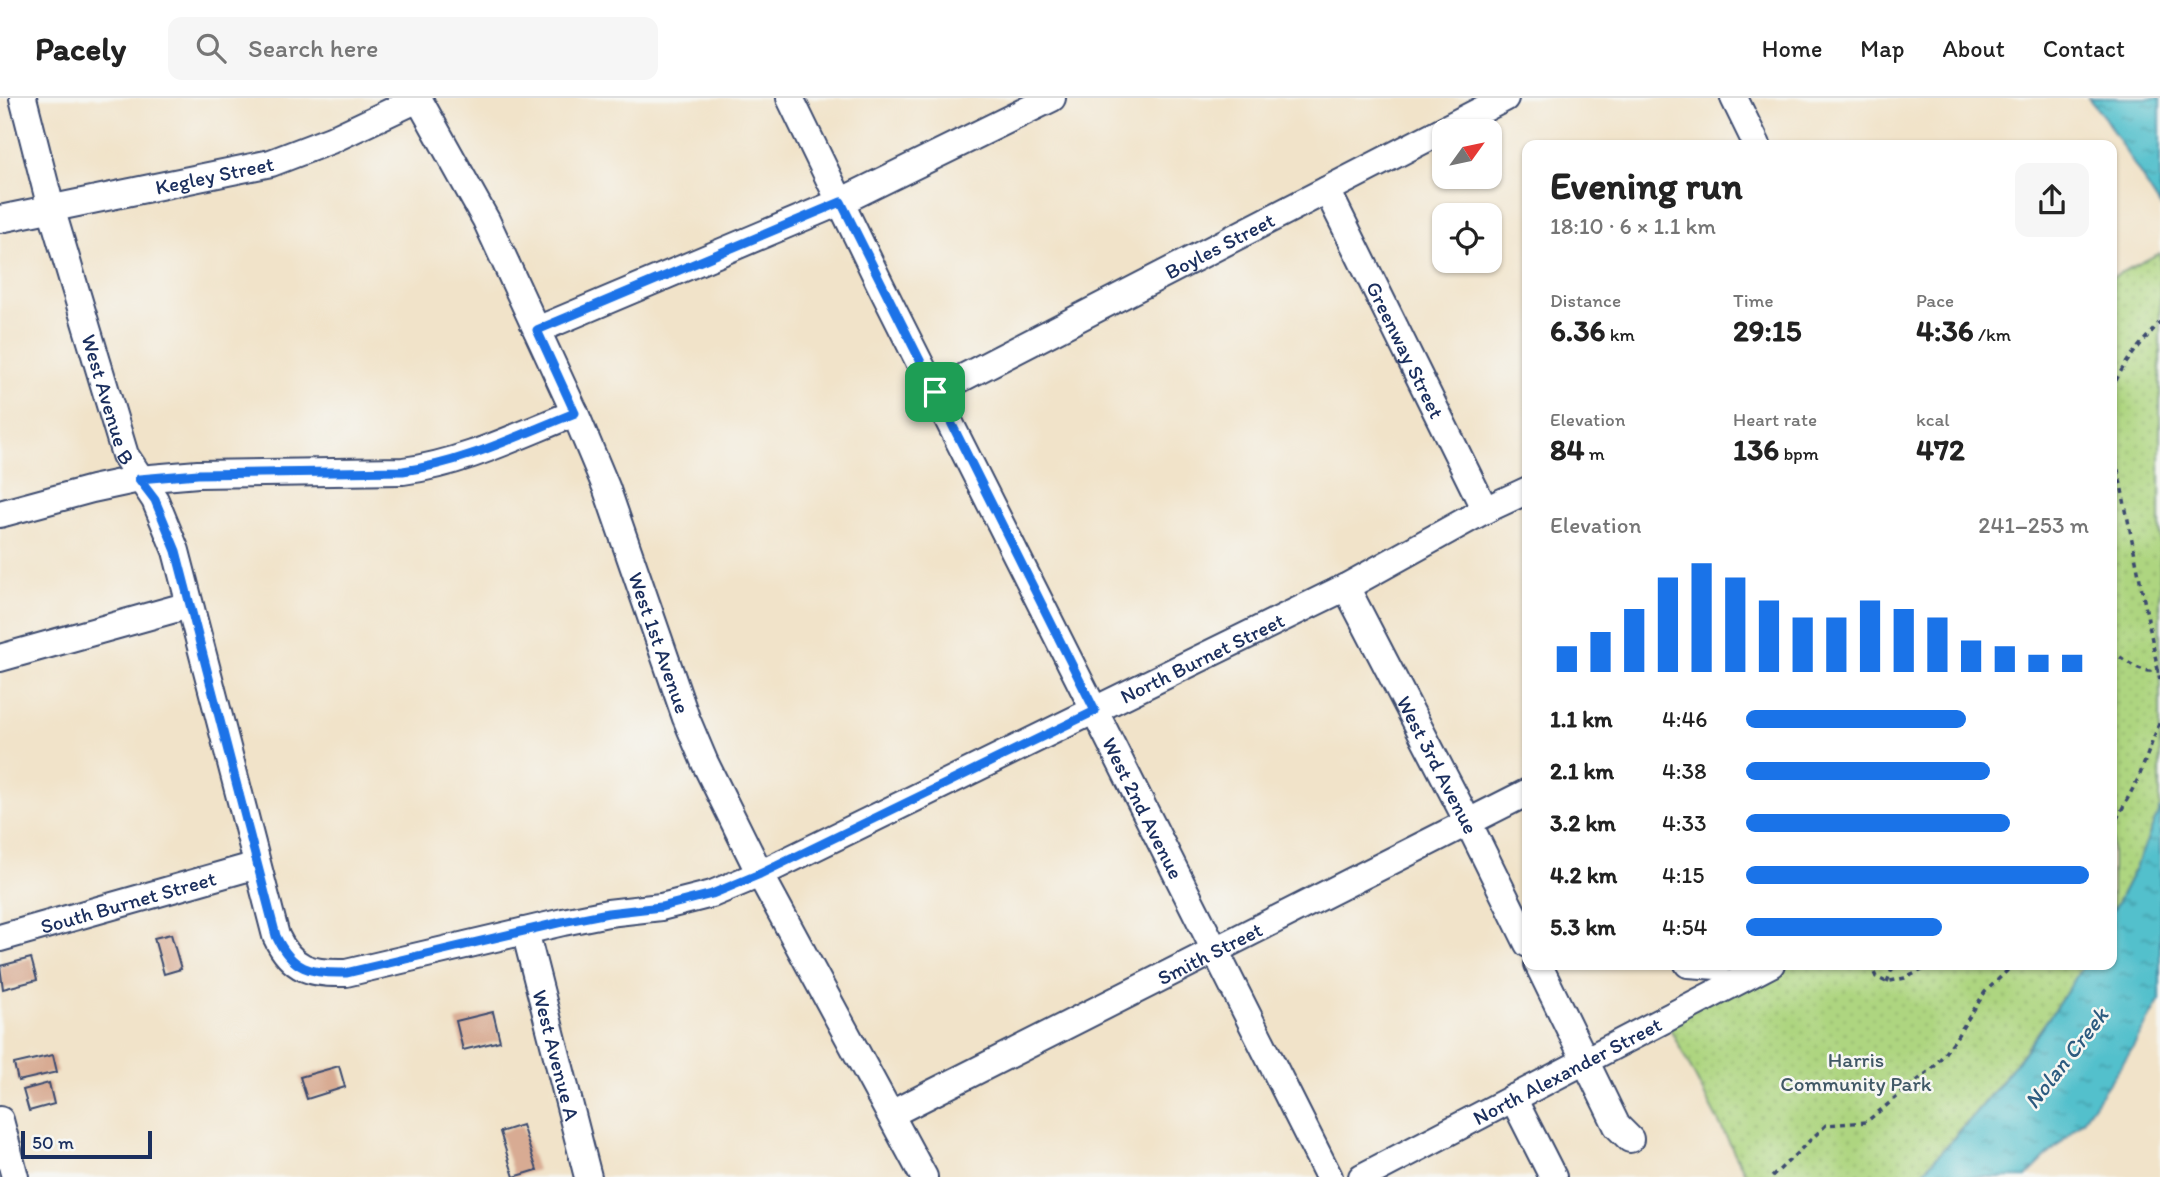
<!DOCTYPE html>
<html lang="en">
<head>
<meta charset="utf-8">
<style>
	:root { --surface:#fff; --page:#f6f6f6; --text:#222; --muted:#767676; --line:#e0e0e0; --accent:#1a73e8 }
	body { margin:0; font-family:Itim,sans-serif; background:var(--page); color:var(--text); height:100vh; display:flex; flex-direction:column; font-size:26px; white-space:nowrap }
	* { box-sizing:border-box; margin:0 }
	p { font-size:23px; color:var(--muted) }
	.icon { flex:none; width:38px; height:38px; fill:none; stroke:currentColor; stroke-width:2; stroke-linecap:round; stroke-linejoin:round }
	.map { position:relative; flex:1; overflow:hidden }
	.details { position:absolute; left:1522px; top:42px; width:595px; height:830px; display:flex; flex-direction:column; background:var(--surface); border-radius:14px; box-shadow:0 2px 5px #0004 }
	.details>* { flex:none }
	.needle { width:46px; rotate:57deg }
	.fabs { position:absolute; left:1432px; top:21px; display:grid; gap:14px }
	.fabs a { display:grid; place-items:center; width:70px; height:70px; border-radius:14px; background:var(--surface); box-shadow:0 2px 5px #0004; font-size:35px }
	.scale { position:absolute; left:21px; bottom:18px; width:131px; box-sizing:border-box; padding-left:7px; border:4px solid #1b2f5e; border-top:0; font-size:19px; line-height:24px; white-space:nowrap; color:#1b2f5e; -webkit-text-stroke:5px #f6f6f2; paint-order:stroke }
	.pin { position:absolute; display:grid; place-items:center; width:60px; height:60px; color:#fff; margin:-30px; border-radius:14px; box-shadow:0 4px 10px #0006 }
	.round { display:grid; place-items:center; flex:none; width:74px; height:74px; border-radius:14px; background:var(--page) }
	.summary { display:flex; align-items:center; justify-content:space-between; height:119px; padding:0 28px }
	h1 { font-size:38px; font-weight:700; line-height:52px }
	.stats { display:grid; grid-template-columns:repeat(3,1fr); gap:10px; height:119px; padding:7px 28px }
	.stats div { display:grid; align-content:center }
	.stats b { font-size:30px; font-weight:700 }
	.stats small { font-size:19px; font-weight:400 }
	.stats p { font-size:19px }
	.chart { height:196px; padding:14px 28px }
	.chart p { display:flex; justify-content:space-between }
	.chart svg { width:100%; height:126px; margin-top:7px; stroke:var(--accent); stroke-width:6 }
	ul { padding:0 28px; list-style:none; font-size:23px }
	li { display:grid; grid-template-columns:112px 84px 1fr; align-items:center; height:52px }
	li i { height:18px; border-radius:9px; background:var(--accent) }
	header { display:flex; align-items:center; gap:42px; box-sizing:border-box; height:98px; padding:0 35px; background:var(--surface); border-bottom:2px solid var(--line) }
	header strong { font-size:33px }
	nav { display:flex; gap:38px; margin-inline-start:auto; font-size:24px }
	.search { width:490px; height:63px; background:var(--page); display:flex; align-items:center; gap:18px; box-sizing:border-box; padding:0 24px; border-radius:14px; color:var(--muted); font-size:26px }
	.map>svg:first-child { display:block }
	.green { fill:url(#green-dots); stroke:#64826f; stroke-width:2 }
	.water { fill:url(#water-ripples); stroke:#377895; stroke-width:2 }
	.building { fill:#d8ab93 }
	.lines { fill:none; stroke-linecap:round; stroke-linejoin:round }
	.minor-casing { stroke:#3b4a6e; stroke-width:30 }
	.path { stroke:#3b4a6e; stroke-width:3.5; stroke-dasharray:5 5; stroke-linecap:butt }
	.minor { stroke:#fff; stroke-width:26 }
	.route-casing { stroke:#fff; stroke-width:14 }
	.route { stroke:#1a73e8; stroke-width:9 }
	.labels { text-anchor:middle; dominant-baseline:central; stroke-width:5; stroke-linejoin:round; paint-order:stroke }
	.street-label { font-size:21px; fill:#1b2f5e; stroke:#f6f6f2 }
	.park-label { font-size:21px; fill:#405866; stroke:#f6f6f2 }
	.water-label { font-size:23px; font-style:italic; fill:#2c5a7f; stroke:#f6f6f2 }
</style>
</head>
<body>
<header>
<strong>Pacely</strong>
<div class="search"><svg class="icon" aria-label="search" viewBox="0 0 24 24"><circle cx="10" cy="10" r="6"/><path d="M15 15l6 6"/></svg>Search here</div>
<nav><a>Home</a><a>Map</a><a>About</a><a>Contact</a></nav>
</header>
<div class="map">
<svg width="2160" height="1079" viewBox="0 0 2160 1079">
	<defs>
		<pattern id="green-dots" width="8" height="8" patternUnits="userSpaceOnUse" patternTransform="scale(1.75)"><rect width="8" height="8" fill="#aed580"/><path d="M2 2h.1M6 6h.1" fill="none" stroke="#95b771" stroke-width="1.8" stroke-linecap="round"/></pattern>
		<pattern id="water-ripples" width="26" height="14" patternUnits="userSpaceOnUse" patternTransform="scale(1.75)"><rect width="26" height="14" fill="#53c0cc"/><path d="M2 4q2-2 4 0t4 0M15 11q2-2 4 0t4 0" fill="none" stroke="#449ca9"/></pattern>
	</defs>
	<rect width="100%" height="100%" fill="#f6f6f2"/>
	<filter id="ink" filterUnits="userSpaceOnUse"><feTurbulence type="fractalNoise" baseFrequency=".0143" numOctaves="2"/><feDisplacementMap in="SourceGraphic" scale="14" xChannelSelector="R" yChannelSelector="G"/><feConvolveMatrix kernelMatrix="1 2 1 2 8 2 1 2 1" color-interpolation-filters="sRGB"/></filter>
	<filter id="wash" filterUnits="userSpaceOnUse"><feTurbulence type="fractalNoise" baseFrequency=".00686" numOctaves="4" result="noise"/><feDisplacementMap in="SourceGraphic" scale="28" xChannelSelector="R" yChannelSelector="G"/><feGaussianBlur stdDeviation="1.57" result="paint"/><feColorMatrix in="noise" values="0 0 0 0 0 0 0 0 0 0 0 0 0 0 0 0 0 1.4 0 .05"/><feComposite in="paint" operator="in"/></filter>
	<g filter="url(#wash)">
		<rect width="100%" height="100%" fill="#f1e3c9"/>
		<g class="green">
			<path d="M2160,155V710L2139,762L2112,815V179Z"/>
			<path d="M1771,866H2084C2037,943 1979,1013 1918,1079H1747L1665,921Z"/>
		</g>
		<g class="water">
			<path d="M2088,0H2160V108L2104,19Z"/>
			<path d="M2160,710V902L2129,956L2083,1022L2026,1079H1918C1980,1014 2037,943 2084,866H2112V815L2139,762Z"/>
		</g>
		<g id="blocks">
			<g class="building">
				<path d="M171,836L181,871L164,876L154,840Z"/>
				<path d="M31,860L37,882L3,891L0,868Z"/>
				<path d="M493,914L500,943L463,952L456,923Z"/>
				<path d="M53,957L57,974L18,983L14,966Z"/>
				<path d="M339,968L345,989L307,1001L300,979Z"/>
				<path d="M49,985L54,1006L29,1013L23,992Z"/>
				<path d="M522,1027L537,1072L514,1079L500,1034Z"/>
			</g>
		</g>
	</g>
	<g filter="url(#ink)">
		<use href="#blocks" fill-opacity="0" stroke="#3b4a6e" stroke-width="2"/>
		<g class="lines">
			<defs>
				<g id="minor">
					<path id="s1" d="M23,0L51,110L125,357L155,402L176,453L276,838C292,872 311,876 346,875L563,824L608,815L661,809L712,796L760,776L1346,489L1485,412L1528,392"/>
					<path id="s2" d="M418,0L486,122L575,315L606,389L686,620L705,665L760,776L924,1079"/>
					<path id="s3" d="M790,0L881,188L1329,1079"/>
					<path d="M1734,0L1757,47"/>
					<path id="s4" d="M1327,92L1485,412"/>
					<path id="s5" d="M0,121L271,65L331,42L418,1"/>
					<path d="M537,232L840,104L1052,0"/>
					<path id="s6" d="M935,294L1505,0"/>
					<path d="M0,416L92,391L139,381L198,376L403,373C464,365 519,337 575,315"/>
					<path id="s7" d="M1346,489L1468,724L1528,846"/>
					<path d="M0,560L189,507"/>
					<path id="s8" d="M525,833L588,1079"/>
					<path id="s9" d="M0,840L257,767"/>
					<path d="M1538,866L1617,1028L1630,1041"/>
					<path d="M1688,866L1717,868L1718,866"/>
					<path d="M1513,1000L1553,1079"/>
					<path id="s10" d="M891,1016L1528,694"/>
					<path d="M0,1022L15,1079"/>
					<path id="s11" d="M1362,1079L1771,866"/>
				</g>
			</defs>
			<use href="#minor" class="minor-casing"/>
			<g class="path">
				<path d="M2112,292C2122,265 2141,246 2160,224"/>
				<path d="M2112,342L2160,582"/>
				<path d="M2112,553C2127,564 2140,575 2159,573"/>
				<path d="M2112,730L2139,679L2160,623"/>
				<path d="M1870,866L1876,879L1886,884L1905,880L1935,866"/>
				<path d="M1887,884L1894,866"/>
				<path d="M1772,1079L1826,1027L1866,1024L1934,969L1954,943L1985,894L2014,866"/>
			</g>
			<use href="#minor" class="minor"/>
		</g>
	</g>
	<g class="lines" filter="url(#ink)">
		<defs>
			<path id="route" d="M841,104L1095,613L760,776L712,796L661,809L608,815L562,824L346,875C311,876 292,872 276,838L176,453L155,402L139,381L198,376L403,373C464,365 519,337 575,315L537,232Z"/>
		</defs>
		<use href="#route" class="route-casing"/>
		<use href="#route" class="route"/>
	</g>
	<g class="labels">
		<g class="street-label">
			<text stroke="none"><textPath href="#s5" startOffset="219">Kegley Street</textPath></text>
			<text stroke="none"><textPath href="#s6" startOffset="320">Boyles Street</textPath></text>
			<text stroke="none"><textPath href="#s4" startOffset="178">Greenway Street</textPath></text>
			<text stroke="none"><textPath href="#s1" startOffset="313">West Avenue B</textPath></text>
			<text stroke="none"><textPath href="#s2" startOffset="597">West 1st Avenue</textPath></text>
			<text stroke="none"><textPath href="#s1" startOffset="1883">North Burnet Street</textPath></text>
			<text stroke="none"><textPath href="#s7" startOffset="200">West 3rd Avenue</textPath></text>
			<text stroke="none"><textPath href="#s3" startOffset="793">West 2nd Avenue</textPath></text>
			<text stroke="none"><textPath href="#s9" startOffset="133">South Burnet Street</textPath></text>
			<text stroke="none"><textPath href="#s10" startOffset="357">Smith Street</textPath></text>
			<text stroke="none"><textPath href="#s8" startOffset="128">West Avenue A</textPath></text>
			<text stroke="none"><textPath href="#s11" startOffset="231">North Alexander Street</textPath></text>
		</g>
		<g class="park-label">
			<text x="1856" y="961">Harris<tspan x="1856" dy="24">Community Park</tspan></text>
		</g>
		<g class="water-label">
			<text transform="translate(2066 960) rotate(-52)">Nolan Creek</text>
		</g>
	</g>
</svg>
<div class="fabs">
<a><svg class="needle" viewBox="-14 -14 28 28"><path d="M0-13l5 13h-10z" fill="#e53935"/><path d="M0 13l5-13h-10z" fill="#767676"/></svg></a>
<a><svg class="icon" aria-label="locate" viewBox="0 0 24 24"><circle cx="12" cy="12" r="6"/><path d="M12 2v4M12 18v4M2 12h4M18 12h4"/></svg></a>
</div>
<div class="scale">50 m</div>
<div class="pin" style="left:935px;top:294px;background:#1e9e55"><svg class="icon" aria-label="arrive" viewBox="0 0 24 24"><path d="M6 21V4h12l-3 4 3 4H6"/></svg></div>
<section class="details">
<div class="summary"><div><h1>Evening run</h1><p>18:10 · 6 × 1.1 km</p></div><a class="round"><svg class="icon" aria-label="share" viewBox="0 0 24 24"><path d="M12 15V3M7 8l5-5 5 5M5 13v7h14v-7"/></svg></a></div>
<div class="stats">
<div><p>Distance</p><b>6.36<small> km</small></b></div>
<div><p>Time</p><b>29:15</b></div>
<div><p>Pace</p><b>4:36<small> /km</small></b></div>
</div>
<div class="stats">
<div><p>Elevation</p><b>84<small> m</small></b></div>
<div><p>Heart rate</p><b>136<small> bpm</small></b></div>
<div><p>kcal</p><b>472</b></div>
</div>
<div class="chart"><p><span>Elevation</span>241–253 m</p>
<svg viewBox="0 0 160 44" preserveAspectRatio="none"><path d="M5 44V35M15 44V30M25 44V22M35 44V11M45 44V6M55 44V11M65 44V19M75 44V25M85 44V25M95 44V19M105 44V22M115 44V25M125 44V33M135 44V35M145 44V38M155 44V38"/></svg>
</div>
<ul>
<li><b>1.1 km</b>4:46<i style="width:64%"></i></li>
<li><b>2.1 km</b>4:38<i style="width:71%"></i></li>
<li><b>3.2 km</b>4:33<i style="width:77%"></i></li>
<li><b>4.2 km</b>4:15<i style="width:100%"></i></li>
<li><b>5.3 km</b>4:54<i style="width:57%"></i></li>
</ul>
</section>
</div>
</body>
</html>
